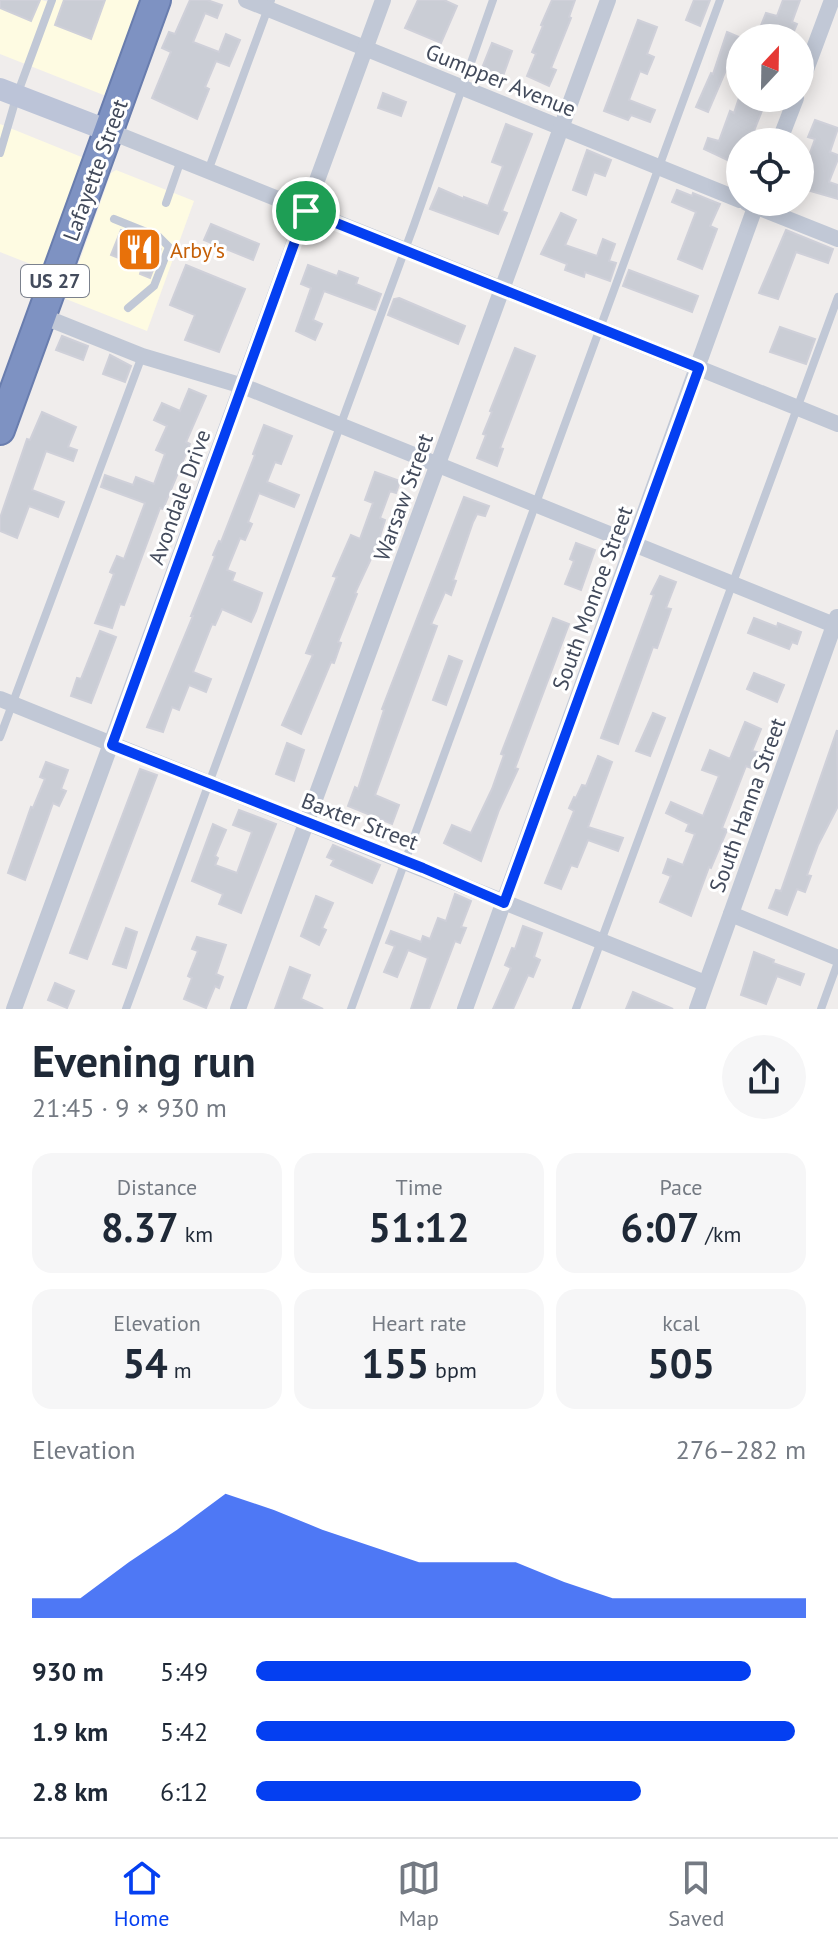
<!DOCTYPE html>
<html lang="en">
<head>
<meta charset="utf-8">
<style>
	:root { --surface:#fff; --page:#f6f6f7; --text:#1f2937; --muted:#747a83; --line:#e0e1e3; --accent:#043ff1 }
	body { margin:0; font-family:"PT Sans",sans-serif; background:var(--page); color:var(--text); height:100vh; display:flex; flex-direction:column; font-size:30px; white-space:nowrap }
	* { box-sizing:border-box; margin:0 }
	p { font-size:26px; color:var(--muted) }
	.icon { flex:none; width:44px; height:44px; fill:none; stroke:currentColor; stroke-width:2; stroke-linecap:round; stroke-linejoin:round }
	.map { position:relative; height:1009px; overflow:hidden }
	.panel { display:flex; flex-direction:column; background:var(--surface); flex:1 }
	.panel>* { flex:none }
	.needle { width:52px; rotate:22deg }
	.controls { position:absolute; left:726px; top:24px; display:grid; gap:16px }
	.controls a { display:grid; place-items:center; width:88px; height:88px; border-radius:50%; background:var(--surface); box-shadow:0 4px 20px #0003; font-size:40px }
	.pin { position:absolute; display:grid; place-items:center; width:68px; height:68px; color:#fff; margin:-34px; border:4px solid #fff; border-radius:50%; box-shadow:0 2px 8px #0007 }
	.round { display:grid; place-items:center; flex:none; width:84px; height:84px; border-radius:42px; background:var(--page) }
	.head { display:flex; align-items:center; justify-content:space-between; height:136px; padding:0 32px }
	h1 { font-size:44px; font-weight:600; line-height:60px }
	.metrics { display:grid; grid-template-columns:repeat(3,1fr); gap:12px; height:136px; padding:8px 32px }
	.metrics div { display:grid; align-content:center; border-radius:20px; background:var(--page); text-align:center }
	.metrics b { font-size:40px; font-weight:600 }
	.metrics small { font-size:22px; font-weight:400 }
	.metrics p { font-size:22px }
	.chart { height:224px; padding:16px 32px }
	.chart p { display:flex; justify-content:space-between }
	.chart svg { width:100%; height:144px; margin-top:8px; fill:var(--accent); opacity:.7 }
	ul { padding:0 32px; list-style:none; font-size:26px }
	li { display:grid; grid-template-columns:128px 96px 1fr; align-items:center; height:60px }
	li i { height:20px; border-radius:10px; background:var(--accent) }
	.tabs { display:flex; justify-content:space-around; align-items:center; height:112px; border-top:2px solid var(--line); background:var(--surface); font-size:22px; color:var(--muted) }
	.tabs a { display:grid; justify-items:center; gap:4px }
	.tabs .selected { color:var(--accent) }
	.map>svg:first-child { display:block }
	.commercial { fill:#fefbe2 }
	.building { fill:#cacdd5; stroke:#cfd0d9; stroke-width:2 }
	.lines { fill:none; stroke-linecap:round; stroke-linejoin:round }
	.highway-casing { stroke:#697dae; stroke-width:32 }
	.lane { stroke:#c1c8d6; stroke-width:8 }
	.street { stroke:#c1c8d6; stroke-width:16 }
	.secondary { stroke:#bcc4d8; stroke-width:22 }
	.highway { stroke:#7e92c2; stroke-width:28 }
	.route-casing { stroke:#fff; stroke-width:16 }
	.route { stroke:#043ff1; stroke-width:10 }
	.labels { text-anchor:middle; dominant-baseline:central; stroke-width:6; stroke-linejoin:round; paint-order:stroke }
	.shield { fill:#fff; stroke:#7b818d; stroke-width:2 }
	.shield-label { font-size:20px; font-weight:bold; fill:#434b5c }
	.street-label { font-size:22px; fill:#434b5c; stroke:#fff }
	.food-label { font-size:22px; fill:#c56008; stroke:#fff; text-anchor:start }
</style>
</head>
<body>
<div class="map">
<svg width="838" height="1009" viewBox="0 0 838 1009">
	<rect width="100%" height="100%" fill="#f0edec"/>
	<g class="commercial">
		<path d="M0,0H42L54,4L56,0H140L106,96L0,54Z"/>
		<path d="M0,124L84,158L43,269L0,252Z"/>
		<path d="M116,170L194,201L147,331L66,299L111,173Z"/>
	</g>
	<g class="building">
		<path d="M0,0H40L31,21L0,8Z"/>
		<path d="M64,0H105L91,39L55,25Z"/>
		<path d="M190,0H207L222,5L217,18L205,13L193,42L219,52L226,34L240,40L229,66L216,61L205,87L209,89L197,119L152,98L171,52L162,48L169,32L175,34Z"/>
		<path d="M418,0H444L457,6L441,43L405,28Z"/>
		<path d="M552,0H575L569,17L571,18L551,68L556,70L549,86L527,76L536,54L532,52L543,26L541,25Z"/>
		<path d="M694,0H710L700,26L686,20Z"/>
		<path d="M783,0H800L792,22L797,24L791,38L760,28L766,13L777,16Z"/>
		<path d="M638,20L657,27L647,54L654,57L647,74L640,71L629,100L655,110L650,122L631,115L628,120L604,111Z"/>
		<path d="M727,32L739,37L734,51L740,53V76L726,70L708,112L696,107L711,73L713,74Z"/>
		<path d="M492,43L512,51L503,76L482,68Z"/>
		<path d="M383,93L406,102L401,116L378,108Z"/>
		<path d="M739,98H767L754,131L757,132L753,142H740V166L704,149L708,138L719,141L730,111L734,113Z"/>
		<path d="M815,120L838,128L830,152L838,155V159L829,182L838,185V199L800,188V181L815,139L808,137Z"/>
		<path d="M506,124L532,134L502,211L507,213L498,234L430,209L439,188L464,199V197L488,206L503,166L492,162Z"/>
		<path d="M587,150L611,160L605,176L594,172L586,195L573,190Z"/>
		<path d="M677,190L692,196L693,193L720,204L710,226L717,229L702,269L678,259L696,212L672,202Z"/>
		<path d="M561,213L576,220L565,245L597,256L603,239L615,244L609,261L616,263L610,281L585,272L584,277L565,270L567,264L541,254Z"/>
		<path d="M211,224L259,244L253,260L204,240Z"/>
		<path d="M121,230L155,243L161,249L150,278L140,274L142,267L111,255Z"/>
		<path d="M786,230L833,249L828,263L796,252L778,299L759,293Z"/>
		<path d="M186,265L245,289L219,352L185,340L195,315L170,305Z"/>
		<path d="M308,265L337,276L339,271L358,278L356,284L381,294L375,310L324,291L313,320L322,324L315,340L296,331L311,288L301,284Z"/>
		<path d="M629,270L698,296L692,312L623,286Z"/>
		<path d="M399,298L465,326L458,344L388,315L394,299Z"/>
		<path d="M780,327L815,339L806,364L770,352Z"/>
		<path d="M62,336L88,346L83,360L56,350Z"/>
		<path d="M515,348L535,356L500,448L503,449L497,466L477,458L486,435L483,434L492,412L490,411Z"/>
		<path d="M110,355L131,366L125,382L103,374Z"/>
		<path d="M189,389L206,396L186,442L190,444L163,509L160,508L124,605L120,604L112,628L95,623L114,574L110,572L117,556L124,559L145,503L101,487L105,475L133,485L136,477L154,484L165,454L156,450L167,426L154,420L162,403L180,411Z"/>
		<path d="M42,412L76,427L68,447L77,450L73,461L46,451L32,490L64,502L58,517L29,506L17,538L0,531V518L27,439L30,440Z"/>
		<path d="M264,425L292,436L281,464L275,462L267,482L299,495L294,507L259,493L248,522L252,524L245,540L240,538L227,570L235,573L232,581L262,593L256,611L251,622L222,609L215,625L212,624L193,672L211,679L206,692L189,685L179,710L172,707L163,732L147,727L193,616H191L215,556L213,555L219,541L221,542L255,455L253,454Z"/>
		<path d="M375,472L400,481L396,493L390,491L380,518L385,520L377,546L355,593L357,594L338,642L341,643L334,663L331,662L301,734L282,725L313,655L306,653L337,577L333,576L351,535L360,539L373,503L365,500Z"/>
		<path d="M464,497L489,506L485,516L477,514L473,522L453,580L456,581L451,595L445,592L431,624L437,626L375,795L399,805L392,824L348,806L355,787L358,789L384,710L382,709Z"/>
		<path d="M576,543L595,550L581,590L565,584L574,561L570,559Z"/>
		<path d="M660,576L676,582L666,608L671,609L657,648L653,647L618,744L601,738L654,595L651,594Z"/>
		<path d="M553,618L569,624L515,768L518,769L499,810L481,861L444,843L452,825L471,833L492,789L504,755L501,754Z"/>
		<path d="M754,618L777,627L778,623L801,632L797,644L792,642L789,649L748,633Z"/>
		<path d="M100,631L116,637L91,703L71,696L77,678L81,679Z"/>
		<path d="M449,656L462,661L446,705L433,700Z"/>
		<path d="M754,673L784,685L777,702L747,689Z"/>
		<path d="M653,713L665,718L650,756L636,751Z"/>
		<path d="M745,722L761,729L752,751L757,752L751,768L746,766L722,828L727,830L711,868L709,867L691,916L660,902L671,876L663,873L668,859L683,865L695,834L686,831L689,824L666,813L671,802L703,816L719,776L702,770L710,750L730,759Z"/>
		<path d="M837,730L838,806L818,845L807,875L811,876L805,892L797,889L787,915L769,908L776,890L781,891Z"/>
		<path d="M287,743L304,750L294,781L276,774Z"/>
		<path d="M598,756L612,762L588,827L623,838L618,851L588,840L577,867L571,865L561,889L545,883L574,811L569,808L574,797L576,798L582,785L586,786Z"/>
		<path d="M46,762L68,770L61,789L66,791L59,806L53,803L25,880L8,873L31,807L33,808L45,779L40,777Z"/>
		<path d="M140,769L157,775L87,959L70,953Z"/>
		<path d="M239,810L276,824L241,913L219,904L223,894L192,881L213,824L226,830L215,856L218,858L215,865L237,873L252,832L233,825Z"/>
		<path d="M333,845L380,865L372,883L331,865L334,860L327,857Z"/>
		<path d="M455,894L471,901L461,927L466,928L460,943L455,941L429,1009H411L428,958L408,950L397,977L384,972L395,946L386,943L391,931L421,942L423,936L430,939L438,918L446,921Z"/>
		<path d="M316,896L333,903L322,928L326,930L319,945L301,936Z"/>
		<path d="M523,926L542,933L534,957L540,960L533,977L528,975L513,1009H493L511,968L505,965L512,948L515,949Z"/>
		<path d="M126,928L137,932L126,968L113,964Z"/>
		<path d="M197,937L226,945L216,974L223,977L219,988L215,986L206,1008L184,999L192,978L188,976L198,951L192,949Z"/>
		<path d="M754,952L774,960L773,963L804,974L800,985L777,976L766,1004L741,995Z"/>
		<path d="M290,967L310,975L301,999L323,1009H275Z"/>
		<path d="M55,983L74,991L67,1008L48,1000Z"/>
		<path d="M633,992L673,1009H626Z"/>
	</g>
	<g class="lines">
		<defs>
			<path id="highway" d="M0,430L156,0"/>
		</defs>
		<use href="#highway" class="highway-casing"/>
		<g class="lane">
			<path d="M0,153L17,95L52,0"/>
			<path d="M208,171L271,0"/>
			<path d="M166,203L181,160"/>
			<path d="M114,219L159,237L169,247L154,286L128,308"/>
			<path d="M0,737L142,356"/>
			<path d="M126,1009L414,225L493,0"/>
			<path d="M351,1009L720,0"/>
			<path d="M576,1009L838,297"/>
			<path d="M821,1009L838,962"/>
		</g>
		<g class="street">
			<path d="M246,0L740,200"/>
			<path d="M800,86L832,0"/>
			<path d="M109,131L838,424"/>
			<path d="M779,142L796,98"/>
			<path d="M747,203L838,239"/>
			<path d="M42,316L142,356L243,386L834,625"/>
			<path d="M0,699L705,983"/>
			<path d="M731,914L838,958"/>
			<path d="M14,1009L383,0"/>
			<path d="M238,1009L608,0"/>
			<path d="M465,1009L757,202"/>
			<path d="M697,1009L837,617"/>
		</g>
		<path class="secondary" d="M0,89L109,131"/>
		<use href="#highway" class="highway"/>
	</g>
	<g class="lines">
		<defs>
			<path id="route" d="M306,211L699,368L504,903L423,868L112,745Z"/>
		</defs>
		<use href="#route" class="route-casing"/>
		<use href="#route" class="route"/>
	</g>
	<defs>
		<symbol id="restaurant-square" viewBox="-11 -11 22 22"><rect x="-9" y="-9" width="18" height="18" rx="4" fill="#e8710a" stroke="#fff"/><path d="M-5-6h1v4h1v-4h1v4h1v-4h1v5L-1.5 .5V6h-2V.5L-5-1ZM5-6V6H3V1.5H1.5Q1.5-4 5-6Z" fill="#fff"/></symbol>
	</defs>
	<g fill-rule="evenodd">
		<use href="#restaurant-square" x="114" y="224" width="51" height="51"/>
	</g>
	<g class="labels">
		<rect class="shield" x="21" y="265" width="68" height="32" rx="6"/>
		<g class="shield-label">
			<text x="55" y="281">US 27</text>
		</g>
		<g class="street-label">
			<text transform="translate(501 80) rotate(22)">Gumpper Avenue</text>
			<text transform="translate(95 170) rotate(-70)">Lafayette Street</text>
			<text transform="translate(179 497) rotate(-70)">Avondale Drive</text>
			<text transform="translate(403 497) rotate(-70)">Warsaw Street</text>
			<text transform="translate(592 598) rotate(-70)">South Monroe Street</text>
			<text transform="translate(747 805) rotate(-70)">South Hanna Street</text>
			<text transform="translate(360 821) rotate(21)">Baxter Street</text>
		</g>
		<g class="food-label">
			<text x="170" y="250">Arby's</text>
		</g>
	</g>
</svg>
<div class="controls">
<a><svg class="needle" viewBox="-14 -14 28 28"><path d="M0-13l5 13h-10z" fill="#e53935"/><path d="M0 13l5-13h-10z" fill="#747a83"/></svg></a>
<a><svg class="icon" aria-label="locate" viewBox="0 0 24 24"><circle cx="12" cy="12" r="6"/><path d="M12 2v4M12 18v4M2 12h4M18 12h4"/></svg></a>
</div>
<div class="pin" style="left:306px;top:211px;background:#1e9e55"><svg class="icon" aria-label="arrive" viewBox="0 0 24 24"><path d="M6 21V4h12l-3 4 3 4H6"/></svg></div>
</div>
<section class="panel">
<div class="head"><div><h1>Evening run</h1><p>21:45 · 9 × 930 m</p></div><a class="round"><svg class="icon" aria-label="share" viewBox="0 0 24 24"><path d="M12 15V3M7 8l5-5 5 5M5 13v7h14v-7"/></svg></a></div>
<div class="metrics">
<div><p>Distance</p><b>8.37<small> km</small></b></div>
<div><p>Time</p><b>51:12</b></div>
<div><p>Pace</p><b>6:07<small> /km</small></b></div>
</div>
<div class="metrics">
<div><p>Elevation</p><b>54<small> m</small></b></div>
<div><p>Heart rate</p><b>155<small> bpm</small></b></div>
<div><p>kcal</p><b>505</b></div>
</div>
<div class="chart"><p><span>Elevation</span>276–282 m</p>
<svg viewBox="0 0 160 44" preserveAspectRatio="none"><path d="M0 44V38L10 38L20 27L30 17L40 6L50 11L60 17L70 22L80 27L90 27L100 27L110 33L120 38L130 38L140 38L150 38L160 38V44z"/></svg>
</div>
<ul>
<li><b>930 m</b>5:49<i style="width:90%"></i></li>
<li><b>1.9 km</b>5:42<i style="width:98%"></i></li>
<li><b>2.8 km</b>6:12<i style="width:70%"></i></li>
</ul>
</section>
<nav class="tabs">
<a class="selected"><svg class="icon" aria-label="home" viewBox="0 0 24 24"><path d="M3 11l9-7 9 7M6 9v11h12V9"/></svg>Home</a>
<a><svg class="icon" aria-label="map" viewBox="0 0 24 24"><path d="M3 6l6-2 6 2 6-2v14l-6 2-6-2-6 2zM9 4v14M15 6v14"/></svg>Map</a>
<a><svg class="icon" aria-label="saved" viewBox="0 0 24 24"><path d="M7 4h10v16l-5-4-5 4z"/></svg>Saved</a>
</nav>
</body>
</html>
